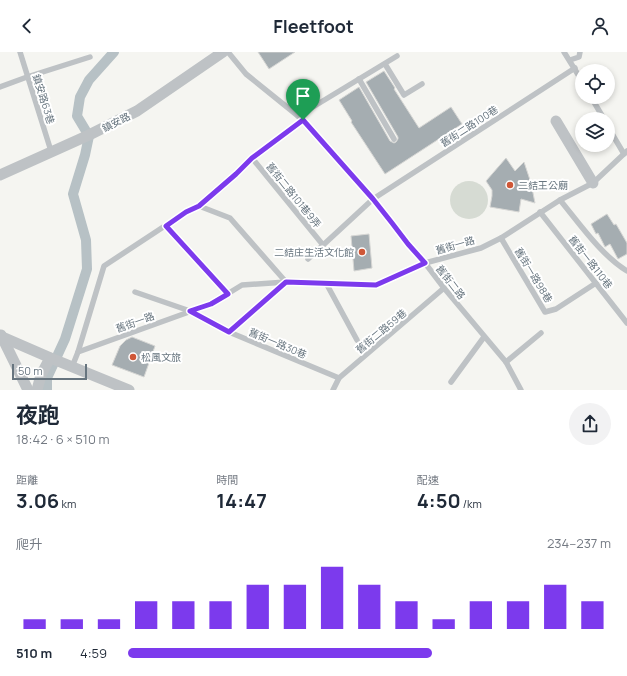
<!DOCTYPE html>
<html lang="zh-TW">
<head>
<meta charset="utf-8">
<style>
	:root { --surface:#fff; --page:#f2f2f3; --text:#1f2937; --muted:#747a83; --accent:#7c3aed }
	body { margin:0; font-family:Manrope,"Noto Sans TC",sans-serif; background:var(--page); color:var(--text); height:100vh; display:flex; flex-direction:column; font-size:15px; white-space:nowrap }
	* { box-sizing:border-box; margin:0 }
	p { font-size:13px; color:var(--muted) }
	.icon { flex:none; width:22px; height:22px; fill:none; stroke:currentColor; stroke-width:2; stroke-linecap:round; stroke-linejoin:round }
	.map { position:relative; height:338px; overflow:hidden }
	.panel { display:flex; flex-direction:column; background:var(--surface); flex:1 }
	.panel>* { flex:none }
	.controls { position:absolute; left:575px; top:12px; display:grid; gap:8px }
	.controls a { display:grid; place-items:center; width:40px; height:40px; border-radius:50%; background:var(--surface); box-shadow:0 2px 6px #0003; font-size:20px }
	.scale { position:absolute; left:12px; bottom:10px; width:75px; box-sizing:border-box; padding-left:4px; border:2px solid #67757f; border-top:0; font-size:11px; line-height:14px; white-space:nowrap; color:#67757f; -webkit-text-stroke:3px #fff; paint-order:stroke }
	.pin { position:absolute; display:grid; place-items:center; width:34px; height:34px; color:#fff; margin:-41px -17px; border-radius:50% 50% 50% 0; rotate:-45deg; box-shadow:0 0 4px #0007 }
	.pin .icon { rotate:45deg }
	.round { display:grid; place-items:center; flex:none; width:42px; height:42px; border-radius:21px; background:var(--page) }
	.summary { display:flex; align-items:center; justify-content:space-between; height:68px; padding:0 16px }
	h1 { font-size:22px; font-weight:700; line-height:30px }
	.stats { display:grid; grid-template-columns:repeat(3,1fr); gap:6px; height:68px; padding:4px 16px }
	.stats div { display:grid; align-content:center }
	.stats b { font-size:20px; font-weight:700 }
	.stats small { font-size:11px; font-weight:400 }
	.stats p { font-size:11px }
	.chart { height:112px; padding:8px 16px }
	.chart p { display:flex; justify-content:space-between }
	.chart svg { width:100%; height:72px; margin-top:4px; stroke:var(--accent); stroke-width:6 }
	ul { padding:0 16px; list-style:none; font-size:13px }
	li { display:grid; grid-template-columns:64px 48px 1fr; align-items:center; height:30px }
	li i { height:10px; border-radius:5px; background:var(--accent) }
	header { display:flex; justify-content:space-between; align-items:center; height:52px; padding:0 16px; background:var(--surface); font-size:18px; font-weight:700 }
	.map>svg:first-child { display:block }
	.green { fill:#d6dbd3 }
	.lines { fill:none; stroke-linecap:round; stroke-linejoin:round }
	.canal { stroke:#b7c1c5; stroke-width:10 }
	.building { fill:#a5adb1; stroke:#d6d6d4 }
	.lane { stroke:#bec2c5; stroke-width:5.5 }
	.street { stroke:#bec2c5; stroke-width:11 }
	.route-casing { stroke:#fff; stroke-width:8 }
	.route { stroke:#7c3aed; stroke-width:5 }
	.poi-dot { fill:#cf5737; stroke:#fff; stroke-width:1.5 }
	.labels { text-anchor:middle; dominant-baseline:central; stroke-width:4; stroke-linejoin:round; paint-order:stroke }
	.street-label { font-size:10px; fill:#67757f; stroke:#fff }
	.poi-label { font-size:10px; fill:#67757f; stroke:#fff; text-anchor:start }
</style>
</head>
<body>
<header><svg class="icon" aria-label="back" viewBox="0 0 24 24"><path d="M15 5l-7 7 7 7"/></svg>Fleetfoot<svg class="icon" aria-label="person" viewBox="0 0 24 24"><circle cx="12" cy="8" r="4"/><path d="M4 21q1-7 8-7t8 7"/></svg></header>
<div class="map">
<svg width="627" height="338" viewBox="0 0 627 338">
	<rect width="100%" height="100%" fill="#f5f5f1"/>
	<circle class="green" cx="469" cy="148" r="19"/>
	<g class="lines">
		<path class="canal" d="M47,338V326L65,287L87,217L86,188L73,142L85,103L89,84L77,64L80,45L89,28L114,0"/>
	</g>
	<g class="building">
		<path d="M258,0H295L269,17Z"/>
		<path d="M384,19L395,36L394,37L419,76L451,55L462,72L385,122L351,70L352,69L339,48L359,35L390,89L394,91L396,90L398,87V85L366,30Z"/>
		<path d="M506,106L515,119L524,110L531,131L535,151L521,147L519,160L490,155L492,144V138L486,129Z"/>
		<path d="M607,162L614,173L616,172L627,191V202L618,207L610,192L605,195L598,181L596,182L591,172Z"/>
		<path d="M369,182L372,216L354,219L351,184Z"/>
		<path d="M132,285L155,294L144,325L112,313L120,294L126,288Z"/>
	</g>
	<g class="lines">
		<g class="lane">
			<path d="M20,0L51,99"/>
			<path d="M228,0L246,22L303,68L373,147L392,171L408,192L425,211L444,236L506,310L521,338"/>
			<path d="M564,0L582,29"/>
			<path d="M570,8L579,5L580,0"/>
			<path d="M385,12L404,43L422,32"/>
			<path d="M359,27L394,87"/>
			<path d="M0,35L27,25L90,5"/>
			<path d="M591,45L604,67"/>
			<path d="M298,64L397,4"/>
			<path d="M608,75L624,102"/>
			<path d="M252,106L323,193"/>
			<path d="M560,148C579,171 601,203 627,219"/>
			<path d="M199,154L230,166L286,230L229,280"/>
			<path d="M540,160L627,271"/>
			<path d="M166,174L228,242"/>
			<path d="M501,186L545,260L556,257L596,231"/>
			<path d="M308,207L373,147L575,16"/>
			<path d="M326,231L357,288"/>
			<path d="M135,240L190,259L229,280L339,326"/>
			<path d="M78,300L104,214L186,160L199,154L236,122L252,106L303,68"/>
			<path d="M506,310L541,281"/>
			<path d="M72,315L78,300L211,252L242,233L286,230L376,233L425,211L481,196L501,186L560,148L593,131L627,99"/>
			<path d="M451,330L484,285"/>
			<path d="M333,338L339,326L444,236"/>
		</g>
		<g class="street">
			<path d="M556,69L593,131"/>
			<path d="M0,123L89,83L137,59L223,0"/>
			<path d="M1,283L28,338"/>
			<path d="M0,284L53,307L129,338"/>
			<path d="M37,338L41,323L50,306"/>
		</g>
	</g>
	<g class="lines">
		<defs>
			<path id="route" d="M303,68L373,147L392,171L408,192L425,211L376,233L286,230L229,280L190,259L211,252L228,242L166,174L186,160L199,154L236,122L252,106Z"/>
		</defs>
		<use href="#route" class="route-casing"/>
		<use href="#route" class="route"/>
	</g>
	<g class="poi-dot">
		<circle cx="510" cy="133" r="4"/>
		<circle cx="362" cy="200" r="4"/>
		<circle cx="133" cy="305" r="4"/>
	</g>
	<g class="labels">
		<g class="street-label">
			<text transform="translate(44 47) rotate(73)">鎮安路63巷</text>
			<text transform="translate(116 70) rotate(-27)">鎮安路</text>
			<text transform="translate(469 74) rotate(-33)">舊街二路100巷</text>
			<text transform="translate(294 143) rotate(51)">舊街二路101巷9弄</text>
			<text transform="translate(455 193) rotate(-16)">舊街一路</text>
			<text transform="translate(591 210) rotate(52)">舊街一路110巷</text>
			<text transform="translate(534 223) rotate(59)">舊街一路98巷</text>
			<text transform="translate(451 230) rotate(52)">舊街二路</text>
			<text transform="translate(135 270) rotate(-20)">舊街一路</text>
			<text transform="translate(381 279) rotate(-40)">舊街二路59巷</text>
			<text transform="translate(278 291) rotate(23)">舊街一路30巷</text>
		</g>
		<g class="poi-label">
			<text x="518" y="133">二結王公廟</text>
			<text x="354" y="200" text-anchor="end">二結庄生活文化館</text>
			<text x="141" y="305">松風文旅</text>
		</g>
	</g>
</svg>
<div class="controls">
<a><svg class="icon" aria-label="locate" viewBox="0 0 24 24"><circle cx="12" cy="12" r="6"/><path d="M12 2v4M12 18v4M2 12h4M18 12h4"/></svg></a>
<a><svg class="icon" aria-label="layers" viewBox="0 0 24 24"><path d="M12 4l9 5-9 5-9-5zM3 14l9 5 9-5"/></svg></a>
</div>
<div class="scale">50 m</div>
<div class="pin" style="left:303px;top:68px;background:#1e9e55"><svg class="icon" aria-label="arrive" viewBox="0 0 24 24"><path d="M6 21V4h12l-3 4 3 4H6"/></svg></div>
</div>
<section class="panel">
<div class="summary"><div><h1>夜跑</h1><p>18:42 · 6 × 510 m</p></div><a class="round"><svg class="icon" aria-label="share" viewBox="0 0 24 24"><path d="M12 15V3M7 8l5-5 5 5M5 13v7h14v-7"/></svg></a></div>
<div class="stats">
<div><p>距離</p><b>3.06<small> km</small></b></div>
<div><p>時間</p><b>14:47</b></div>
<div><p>配速</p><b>4:50<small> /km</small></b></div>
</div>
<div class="chart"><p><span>爬升</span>234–237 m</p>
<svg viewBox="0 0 160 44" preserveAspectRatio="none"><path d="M5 44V38M15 44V38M25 44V38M35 44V27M45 44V27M55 44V27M65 44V17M75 44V17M85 44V6M95 44V17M105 44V27M115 44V38M125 44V27M135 44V27M145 44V17M155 44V27"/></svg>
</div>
<ul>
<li><b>510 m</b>4:59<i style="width:63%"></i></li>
</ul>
</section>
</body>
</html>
